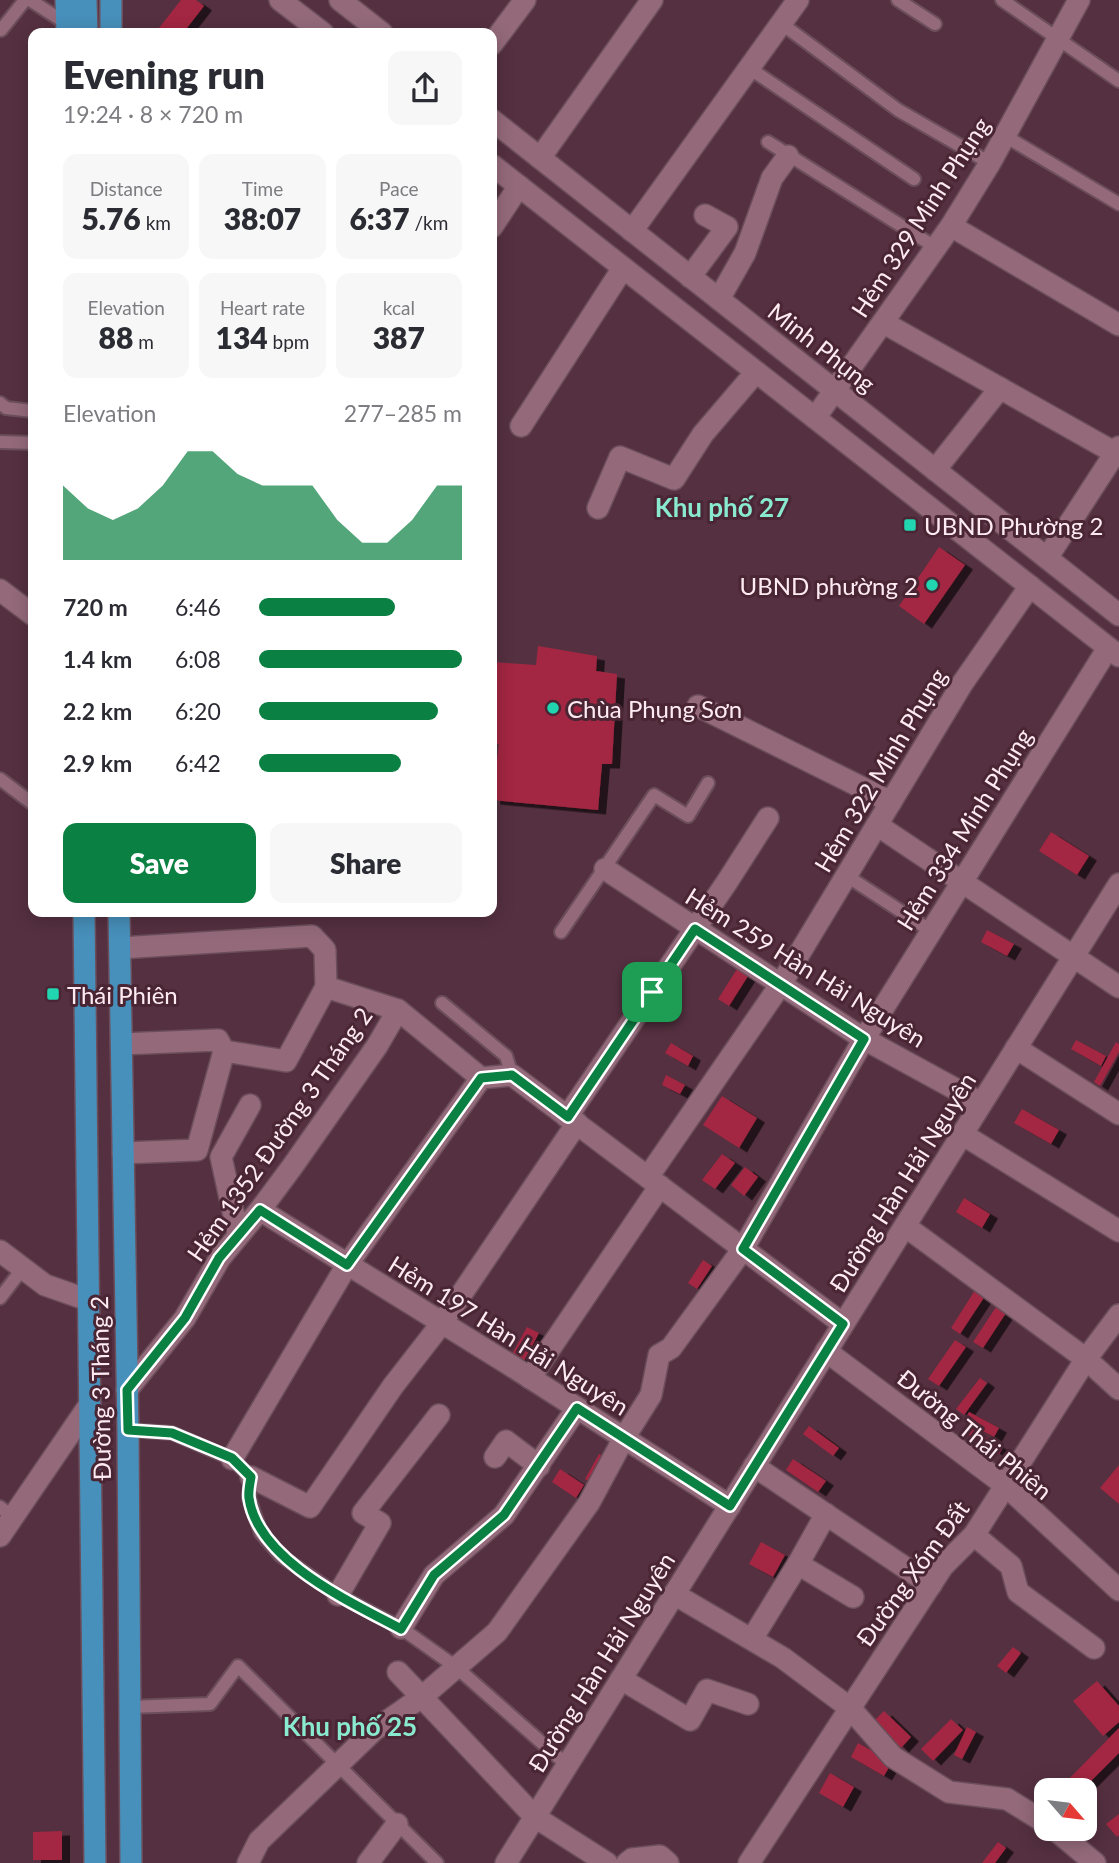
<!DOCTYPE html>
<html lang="en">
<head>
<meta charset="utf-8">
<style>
	:root { --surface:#fff; --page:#f7f7f7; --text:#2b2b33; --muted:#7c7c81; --accent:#0b8043 }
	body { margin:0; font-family:Lato,sans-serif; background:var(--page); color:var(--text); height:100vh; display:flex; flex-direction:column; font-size:26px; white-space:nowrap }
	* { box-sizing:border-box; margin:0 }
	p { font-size:23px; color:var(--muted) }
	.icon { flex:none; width:38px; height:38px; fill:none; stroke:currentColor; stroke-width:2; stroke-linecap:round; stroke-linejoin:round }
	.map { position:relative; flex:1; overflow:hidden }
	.sheet { position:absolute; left:28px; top:28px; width:469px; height:889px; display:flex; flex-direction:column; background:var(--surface); border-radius:14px; box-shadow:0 4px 18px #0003 }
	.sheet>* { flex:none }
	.needle { width:46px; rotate:118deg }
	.tools { position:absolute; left:1034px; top:1778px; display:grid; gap:14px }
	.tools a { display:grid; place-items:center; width:63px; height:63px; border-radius:14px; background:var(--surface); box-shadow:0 4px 18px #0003; font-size:35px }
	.pin { position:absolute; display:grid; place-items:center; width:60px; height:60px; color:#fff; margin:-30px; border-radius:14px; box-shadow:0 4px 10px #0006 }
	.round { display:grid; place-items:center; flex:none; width:74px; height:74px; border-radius:14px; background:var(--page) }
	.overview { display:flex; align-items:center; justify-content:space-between; height:119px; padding:0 35px }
	h1 { font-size:38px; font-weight:800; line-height:52px }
	.metrics { display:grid; grid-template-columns:repeat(3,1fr); gap:10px; height:119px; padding:7px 35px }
	.metrics div { display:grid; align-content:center; border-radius:14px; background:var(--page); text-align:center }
	.metrics b { font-size:30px; font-weight:800 }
	.metrics small { font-size:19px; font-weight:400 }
	.metrics p { font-size:19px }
	.chart { height:196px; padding:14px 35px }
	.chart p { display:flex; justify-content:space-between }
	.chart svg { width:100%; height:126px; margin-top:7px; fill:var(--accent); opacity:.7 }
	.action { display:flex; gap:14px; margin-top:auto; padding:14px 35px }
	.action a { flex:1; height:80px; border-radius:14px; background:var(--accent); color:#fff; font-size:28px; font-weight:800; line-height:80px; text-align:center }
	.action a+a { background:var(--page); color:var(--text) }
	ul { padding:0 35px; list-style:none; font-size:23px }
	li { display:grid; grid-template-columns:112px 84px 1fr; align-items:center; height:52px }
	li i { height:18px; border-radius:9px; background:var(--accent) }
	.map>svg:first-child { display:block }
	.building { fill:#a32742; filter:url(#shadow) }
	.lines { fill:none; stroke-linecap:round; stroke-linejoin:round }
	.lane-casing { stroke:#6c4e5b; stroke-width:16 }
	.street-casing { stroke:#6c4e5b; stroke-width:24 }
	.secondary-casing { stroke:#6c4e5b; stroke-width:24 }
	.primary-casing { stroke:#6c4e5b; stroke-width:24 }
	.lane { stroke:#946a7b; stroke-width:12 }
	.street { stroke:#946a7b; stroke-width:21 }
	.secondary { stroke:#946a7b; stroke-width:21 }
	.primary { stroke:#4790bb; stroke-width:21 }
	.route-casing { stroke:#fff; stroke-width:14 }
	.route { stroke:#0b8043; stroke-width:9 }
	.poi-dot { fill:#21d5b0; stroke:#4a2635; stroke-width:2.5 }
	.labels { text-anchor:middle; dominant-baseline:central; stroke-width:6; stroke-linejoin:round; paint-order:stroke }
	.street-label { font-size:24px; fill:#feebf2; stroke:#4a2635 }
	.poi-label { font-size:24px; fill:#feebf2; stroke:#4a2635; text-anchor:start }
	.neighbourhood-label { font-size:26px; font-weight:bold; fill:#8aeacf; stroke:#4a2635 }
</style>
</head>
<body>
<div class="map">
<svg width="1119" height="1863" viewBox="0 0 1119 1863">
	<defs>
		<filter id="shadow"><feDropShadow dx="8" dy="4.5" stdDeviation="0" flood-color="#0009"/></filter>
	</defs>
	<rect width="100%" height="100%" fill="#553040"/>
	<g class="building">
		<path d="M181,0H196L204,6L183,33H155Z"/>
		<path d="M939,547L965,565L924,624L899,606Z"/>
		<path d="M538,646L597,656L596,671L617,674L612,764H602L598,810L492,800L499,744L492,743V662L536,665Z"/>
		<path d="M1051,832L1089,856L1077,875L1039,851Z"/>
		<path d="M987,930L1014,944L1007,956L981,942Z"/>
		<path d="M737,969L748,976L729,1006L718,999Z"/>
		<path d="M1076,1040L1106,1056L1101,1066L1071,1049Z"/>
		<path d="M1116,1042L1119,1044V1052L1100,1086L1094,1082Z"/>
		<path d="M671,1043L693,1056L688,1066L665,1053Z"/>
		<path d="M666,1075L685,1085L680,1094L662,1085Z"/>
		<path d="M722,1096L757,1118L739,1148L703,1125Z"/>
		<path d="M1022,1109L1059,1130L1051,1144L1014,1123Z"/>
		<path d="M722,1154L735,1163L715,1189L702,1180Z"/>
		<path d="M745,1167L758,1177L744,1196L731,1185Z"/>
		<path d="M964,1198L990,1214L982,1228L956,1212Z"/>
		<path d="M703,1260L712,1266L697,1289L688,1283Z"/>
		<path d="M977,1287L987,1293L960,1334L951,1328Z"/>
		<path d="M996,1307L1006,1313L983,1348L973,1342Z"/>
		<path d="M527,1327L539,1333L523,1363L511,1356Z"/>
		<path d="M955,1340L966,1347L939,1386L928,1379Z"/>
		<path d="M980,1378L987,1383L964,1415L956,1409Z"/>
		<path d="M969,1412L999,1428L994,1437L964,1421Z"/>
		<path d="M809,1426L839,1448L833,1456L803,1434Z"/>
		<path d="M970,1427L1003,1448L999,1454L966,1433Z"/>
		<path d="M599,1454L607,1458L593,1484L585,1479Z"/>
		<path d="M793,1459L826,1481L818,1492L786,1470Z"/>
		<path d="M1119,1465V1504L1100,1488Z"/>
		<path d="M560,1469L584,1485L576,1498L552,1482Z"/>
		<path d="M761,1542L785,1555L773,1577L749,1564Z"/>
		<path d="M1013,1647L1021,1653L1006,1673L997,1666Z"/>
		<path d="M1097,1681L1119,1706V1722L1103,1736L1073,1701Z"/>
		<path d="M884,1711L911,1737L901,1748L874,1721Z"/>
		<path d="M951,1719L963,1730L933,1761L921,1749Z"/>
		<path d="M967,1727L976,1732L962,1759L954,1755Z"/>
		<path d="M1119,1728V1753L1082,1790H1058Z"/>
		<path d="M858,1743L892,1762L884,1776L851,1757Z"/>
		<path d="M830,1773L854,1787L843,1807L819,1793Z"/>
		<path d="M1119,1814V1835L1117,1837L1106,1824Z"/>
		<path d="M62,1831V1860H33V1832Z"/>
		<path d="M998,1842L1006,1848L995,1863H982Z"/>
	</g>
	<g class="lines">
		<defs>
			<g id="lane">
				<path d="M30,0L67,24"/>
				<path d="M898,0L935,24"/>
				<path d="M1002,0L1119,81"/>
				<path d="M782,24L898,110L990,163"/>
				<path d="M1,30L25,0"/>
				<path d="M749,68L914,179"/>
				<path d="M1005,136L1119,204"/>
				<path d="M768,142L935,247"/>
				<path d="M0,403L6,408L33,411"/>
				<path d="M0,442L33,443"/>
				<path d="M0,779L33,804"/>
				<path d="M847,876L931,931"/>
				<path d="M561,932L654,795L688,816L708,783"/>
				<path d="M442,1003L506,1056L512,1075"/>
				<path d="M0,1298L23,1268"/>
				<path d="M128,1430L172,1433L232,1459L251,1477L249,1498L261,1533L281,1556L338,1595L401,1628L456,1667L567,1765"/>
				<path d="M0,1507L13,1517"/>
				<path d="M129,1707L210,1704L238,1666L437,1863"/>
			</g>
			<g id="street">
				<path d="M492,44L525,0"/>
				<path d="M540,158L652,0"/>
				<path d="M951,226L1119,325"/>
				<path d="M492,227L519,186"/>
				<path d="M632,231L798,0"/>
				<path d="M690,277L727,227L705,215"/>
				<path d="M719,299L745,253L772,178L788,156"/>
				<path d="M884,323L1119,455"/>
				<path d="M815,418L951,226L990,163L1079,0"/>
				<path d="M521,426L623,268"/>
				<path d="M935,470L1000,388"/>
				<path d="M598,508L620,457L674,479L703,434L756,372"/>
				<path d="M1047,558L1119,447"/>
				<path d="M0,590L33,615"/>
				<path d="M698,706L891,802"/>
				<path d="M877,825L1119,987"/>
				<path d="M605,869L864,1039L981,1103"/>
				<path d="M120,948L312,936L325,950L326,987L398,1010L481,1078L512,1075L843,1324"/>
				<path d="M122,1044L218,1040L224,1051L286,1061L326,987"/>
				<path d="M1016,1048L1119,1114"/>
				<path d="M567,1117L727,882L768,818"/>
				<path d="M962,1134L1119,1231"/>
				<path d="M123,1153L197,1150L224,1051"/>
				<path d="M648,1177L781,984L962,684L1030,586"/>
				<path d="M260,1210L507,1363L730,1506"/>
				<path d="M905,1226L1086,1359L1119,1389"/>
				<path d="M238,1234L221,1157L250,1105"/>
				<path d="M0,1251L45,1285L88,1300"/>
				<path d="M826,1351L1005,1485L1119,1590"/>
				<path d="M530,1378L660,1186"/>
				<path d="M127,1390L185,1318L220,1258L260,1210L292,1167L377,1046L398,1010"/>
				<path d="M495,1457L506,1441L539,1466"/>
				<path d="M232,1459L347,1265L481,1078"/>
				<path d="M754,1466L931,1585"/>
				<path d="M251,1477L310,1507L393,1386L442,1323L577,1123"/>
				<path d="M826,1514L798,1564L853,1597"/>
				<path d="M974,1535L1011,1566L1018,1592L1094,1648"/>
				<path d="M674,1594L783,1658L850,1708L893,1757L949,1792L1007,1799L1046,1823"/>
				<path d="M338,1595L380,1523L363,1513L439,1415"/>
				<path d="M401,1628L434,1575L504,1515L577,1408"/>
				<path d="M752,1639L798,1564"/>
				<path d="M398,1672L535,1817L607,1863"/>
				<path d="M621,1679L690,1720L707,1690L748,1704"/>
				<path d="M1054,1829L1095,1863"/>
				<path d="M248,1863L259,1841L373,1731L423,1696L497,1632L589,1503L624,1438L651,1395L659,1355L671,1348L743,1249L864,1039L1108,648"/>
				<path d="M368,1863L397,1824"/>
				<path d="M627,1863L632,1859L660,1856L668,1863"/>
				<path d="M749,1863L943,1566L974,1535L1086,1359L1119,1315"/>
			</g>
			<g id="secondary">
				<path d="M280,0L323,33"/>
				<path d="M340,0L382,33"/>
				<path d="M492,120L1119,615"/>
				<path d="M492,165L1119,656"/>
				<path d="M0,1536L90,1404"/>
				<path d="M506,1863L1119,884"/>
			</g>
			<g id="primary">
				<path d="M66,0L67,33"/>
				<path d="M86,0L87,33"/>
				<path d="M111,0V33"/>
				<path d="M84,912L95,1863"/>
				<path d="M119,912L128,1430L131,1863"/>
			</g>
		</defs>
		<use href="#lane" class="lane-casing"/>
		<use href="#street" class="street-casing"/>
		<use href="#secondary" class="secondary-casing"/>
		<use href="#primary" class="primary-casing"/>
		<use href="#lane" class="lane"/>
		<use href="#street" class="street"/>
		<use href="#secondary" class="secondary"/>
		<use href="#primary" class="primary"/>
	</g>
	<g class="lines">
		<defs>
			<path id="route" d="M695,929L864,1039L743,1249L843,1324L730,1506L577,1408L504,1515L434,1575L401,1629C351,1602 258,1561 249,1498C248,1492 250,1483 251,1477L232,1458L172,1433L128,1430L127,1390L185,1318L219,1258L260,1210L347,1265L481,1078L512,1075L568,1117Z"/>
		</defs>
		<use href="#route" class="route-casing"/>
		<use href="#route" class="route"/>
	</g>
	<g class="poi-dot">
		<rect x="903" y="518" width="14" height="14" rx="3.5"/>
		<circle cx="932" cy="585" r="7"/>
		<circle cx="553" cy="708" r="7"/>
		<rect x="46" y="987" width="14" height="14" rx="3.5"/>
	</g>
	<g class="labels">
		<g class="street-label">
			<text transform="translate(920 217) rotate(-57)">Hẻm 329 Minh Phụng</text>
			<text transform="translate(822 347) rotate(38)">Minh Phụng</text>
			<text transform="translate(880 770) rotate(-59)">Hẻm 322 Minh Phụng</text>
			<text transform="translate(964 829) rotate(-58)">Hẻm 334 Minh Phụng</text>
			<text transform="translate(806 967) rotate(32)">Hẻm 259 Hàn Hải Nguyên</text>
			<text transform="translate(279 1134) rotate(-55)">Hẻm 1352 Đường 3 Tháng 2</text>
			<text transform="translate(902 1182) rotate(-58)">Đường Hàn Hải Nguyên</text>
			<text transform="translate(509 1335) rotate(32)">Hẻm 197 Hàn Hải Nguyên</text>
			<text transform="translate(100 1388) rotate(-91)">Đường 3 Tháng 2</text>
			<text transform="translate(975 1434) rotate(39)">Đường Thái Phiên</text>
			<text transform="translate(912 1573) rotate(-54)">Đường Xóm Đất</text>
			<text transform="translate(601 1662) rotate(-58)">Đường Hàn Hải Nguyên</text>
		</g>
		<g class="poi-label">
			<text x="924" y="525">UBND Phường 2</text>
			<text x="918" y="585" text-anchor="end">UBND phường 2</text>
			<text x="567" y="708">Chùa Phụng Sơn</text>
			<text x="67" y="994">Thái Phiên</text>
		</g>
		<g class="neighbourhood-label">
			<text x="722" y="507">Khu phố 27</text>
			<text x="350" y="1726">Khu phố 25</text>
		</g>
	</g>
</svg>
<div class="tools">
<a><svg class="needle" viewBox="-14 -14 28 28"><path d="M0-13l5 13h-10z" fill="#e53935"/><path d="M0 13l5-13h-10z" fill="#7c7c81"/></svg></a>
</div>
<div class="pin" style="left:652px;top:992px;background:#1e9e55"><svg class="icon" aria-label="arrive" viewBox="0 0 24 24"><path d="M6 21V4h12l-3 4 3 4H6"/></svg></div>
<section class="sheet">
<div class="overview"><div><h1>Evening run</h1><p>19:24 · 8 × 720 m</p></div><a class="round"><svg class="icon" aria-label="share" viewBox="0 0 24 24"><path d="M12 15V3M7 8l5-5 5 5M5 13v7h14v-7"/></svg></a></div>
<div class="metrics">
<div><p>Distance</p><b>5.76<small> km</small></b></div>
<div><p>Time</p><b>38:07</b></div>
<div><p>Pace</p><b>6:37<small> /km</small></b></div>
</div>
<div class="metrics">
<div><p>Elevation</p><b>88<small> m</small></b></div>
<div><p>Heart rate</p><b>134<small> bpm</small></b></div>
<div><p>kcal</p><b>387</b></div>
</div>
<div class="chart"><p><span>Elevation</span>277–285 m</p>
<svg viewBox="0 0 160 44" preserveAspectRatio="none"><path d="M0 44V18L10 26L20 30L30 26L40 18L50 6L60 6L70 14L80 18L90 18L100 18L110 30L120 38L130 38L140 30L150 18L160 18V44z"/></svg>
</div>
<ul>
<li><b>720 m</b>6:46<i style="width:67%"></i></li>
<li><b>1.4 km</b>6:08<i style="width:100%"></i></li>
<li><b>2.2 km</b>6:20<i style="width:88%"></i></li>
<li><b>2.9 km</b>6:42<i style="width:70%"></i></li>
</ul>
<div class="action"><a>Save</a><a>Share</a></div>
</section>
</div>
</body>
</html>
